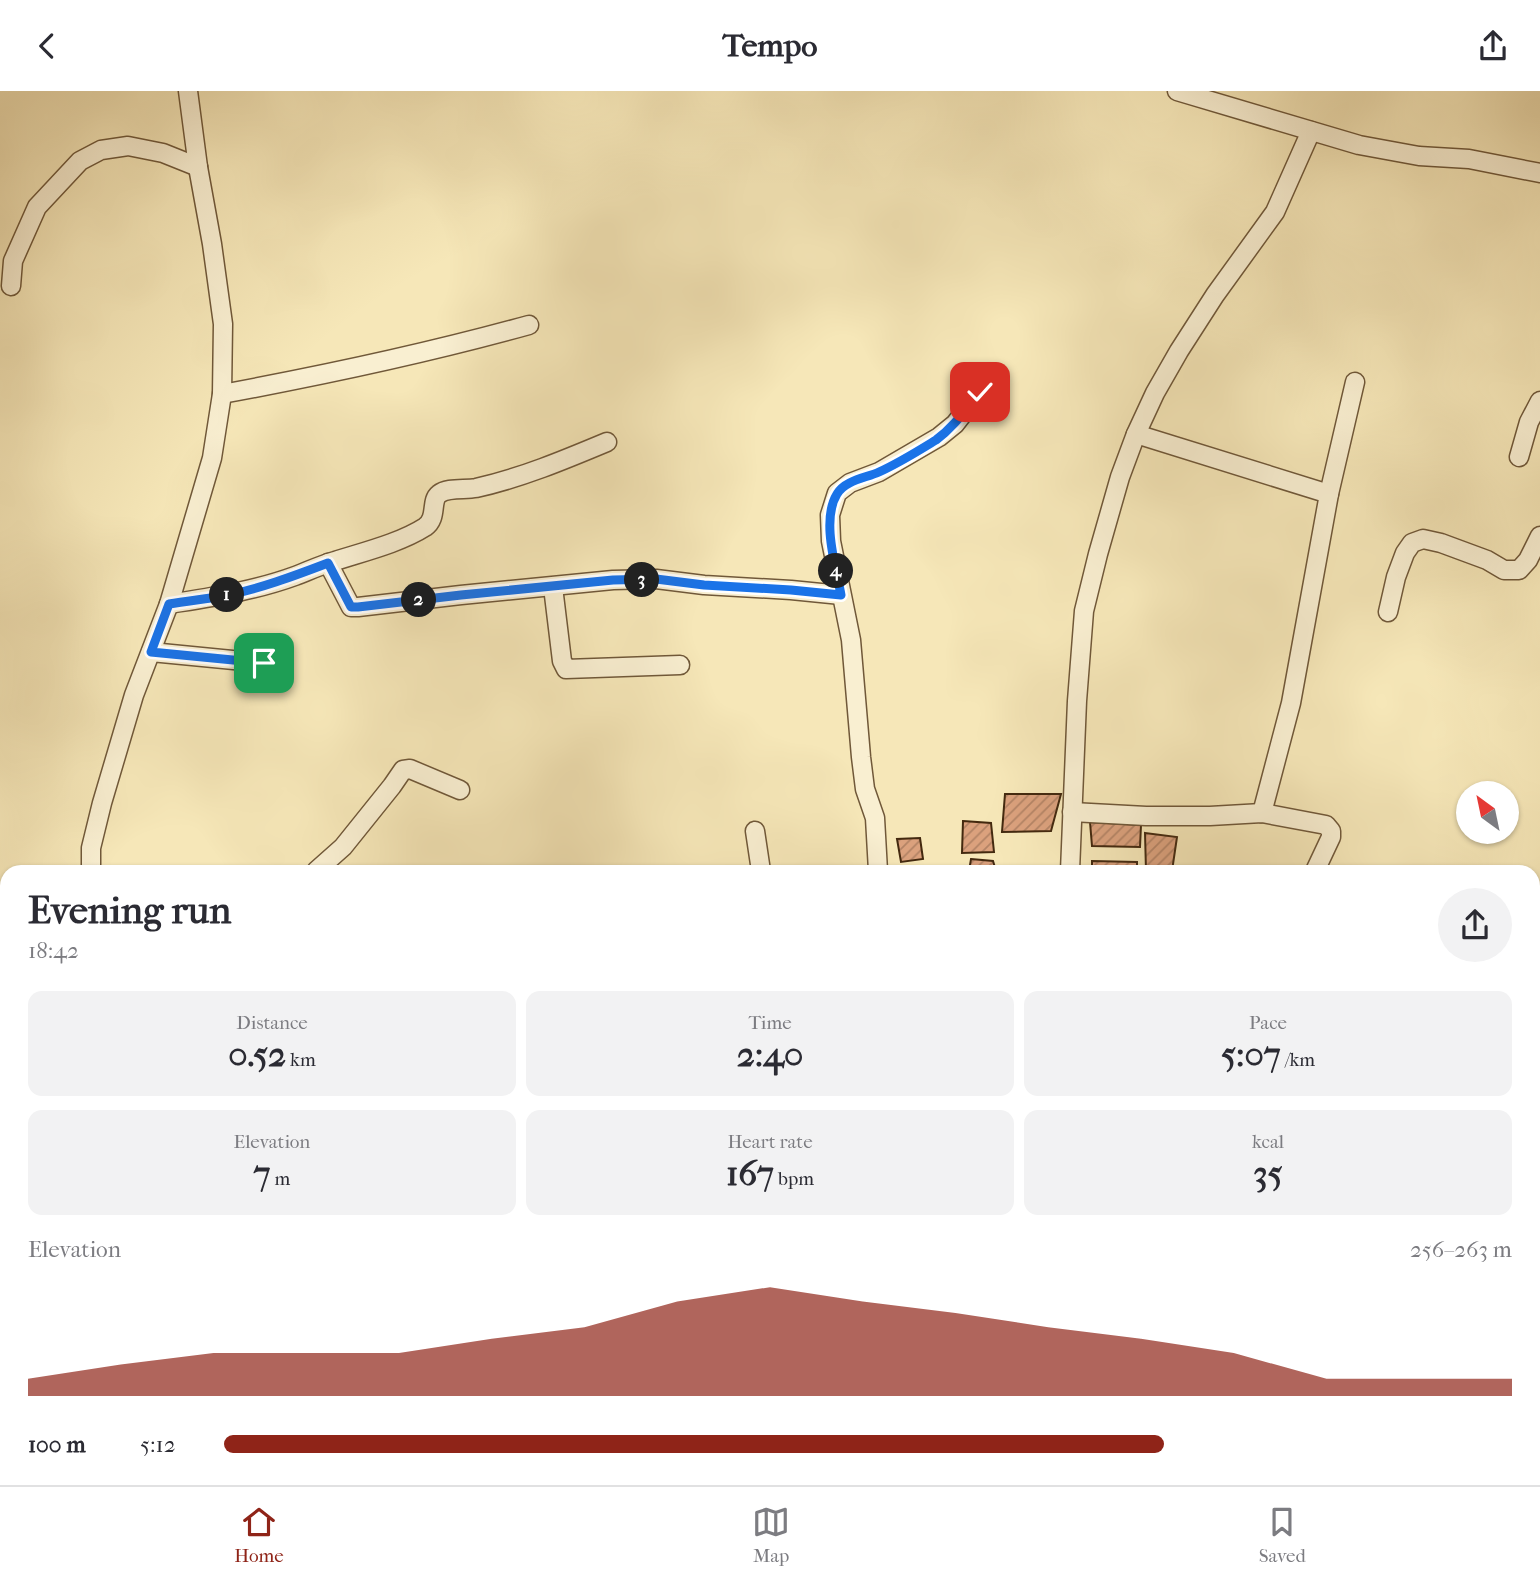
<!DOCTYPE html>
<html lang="en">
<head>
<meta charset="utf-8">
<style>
	:root { --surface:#fff; --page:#f2f2f3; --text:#2b2b33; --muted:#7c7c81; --line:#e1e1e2; --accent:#8f2418 }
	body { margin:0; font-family:"IM FELL French Canon",serif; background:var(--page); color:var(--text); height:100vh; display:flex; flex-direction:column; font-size:26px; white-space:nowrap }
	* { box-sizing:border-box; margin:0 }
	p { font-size:23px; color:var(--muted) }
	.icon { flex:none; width:38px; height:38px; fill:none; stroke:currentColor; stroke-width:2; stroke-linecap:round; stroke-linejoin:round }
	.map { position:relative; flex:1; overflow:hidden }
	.drawer { position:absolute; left:0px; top:774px; width:1540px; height:621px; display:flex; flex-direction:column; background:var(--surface); border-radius:21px 21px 0 0; box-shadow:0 2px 5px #0004 }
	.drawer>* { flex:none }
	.needle { width:46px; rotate:327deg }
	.buttons { position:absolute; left:1456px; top:690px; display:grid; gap:14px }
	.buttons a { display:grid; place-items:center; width:63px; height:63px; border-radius:50%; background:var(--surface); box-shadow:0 2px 5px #0004; font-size:35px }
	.pin { position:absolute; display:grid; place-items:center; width:60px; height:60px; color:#fff; margin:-30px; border-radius:14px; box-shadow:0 4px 10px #0006 }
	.km { position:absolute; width:35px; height:35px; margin:-18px; border-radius:50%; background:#222; color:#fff; font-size:19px; line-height:35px; text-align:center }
	.round { display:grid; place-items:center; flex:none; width:74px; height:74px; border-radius:37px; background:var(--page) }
	.headline { display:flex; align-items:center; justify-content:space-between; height:119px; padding:0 28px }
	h1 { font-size:38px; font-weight:700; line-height:52px }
	.figures { display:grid; grid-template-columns:repeat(3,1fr); gap:10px; height:119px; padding:7px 28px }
	.figures div { display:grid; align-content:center; border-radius:14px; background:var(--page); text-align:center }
	.figures b { font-size:35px; font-weight:700 }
	.figures small { font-size:19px; font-weight:400 }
	.figures p { font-size:19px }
	.chart { height:196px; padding:14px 28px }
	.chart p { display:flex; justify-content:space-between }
	.chart svg { width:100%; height:126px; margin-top:7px; fill:var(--accent); opacity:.7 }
	ul { padding:0 28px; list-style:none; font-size:23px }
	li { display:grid; grid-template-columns:112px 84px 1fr; align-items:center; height:52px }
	li i { height:18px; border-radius:9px; background:var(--accent) }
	header { display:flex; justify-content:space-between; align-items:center; height:91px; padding:0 28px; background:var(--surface); font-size:32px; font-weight:700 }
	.tab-bar { display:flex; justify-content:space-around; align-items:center; height:98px; border-top:2px solid var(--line); background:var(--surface); font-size:19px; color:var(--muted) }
	.tab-bar a { display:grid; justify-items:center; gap:4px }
	.tab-bar .selected { color:var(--accent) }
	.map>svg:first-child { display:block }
	.building { fill:url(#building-hatch); stroke:#43290f; stroke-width:2 }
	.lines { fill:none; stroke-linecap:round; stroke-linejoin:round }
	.minor-casing { stroke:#705839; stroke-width:21 }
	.minor { stroke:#f9efd1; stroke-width:18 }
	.route-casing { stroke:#fff; stroke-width:14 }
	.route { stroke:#1a73e8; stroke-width:9 }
</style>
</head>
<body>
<header><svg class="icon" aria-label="back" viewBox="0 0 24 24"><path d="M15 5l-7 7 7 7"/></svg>Tempo<svg class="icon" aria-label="share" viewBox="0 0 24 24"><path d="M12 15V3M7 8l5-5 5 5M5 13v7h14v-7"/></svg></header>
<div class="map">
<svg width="1540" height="1394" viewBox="0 0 1540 1394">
	<defs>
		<pattern id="building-hatch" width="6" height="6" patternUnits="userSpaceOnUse" patternTransform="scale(1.75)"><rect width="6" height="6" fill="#dba17d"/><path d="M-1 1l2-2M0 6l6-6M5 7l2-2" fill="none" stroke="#b38365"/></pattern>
	</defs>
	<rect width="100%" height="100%" fill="#f6e7b8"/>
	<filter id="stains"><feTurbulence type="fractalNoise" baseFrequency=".00286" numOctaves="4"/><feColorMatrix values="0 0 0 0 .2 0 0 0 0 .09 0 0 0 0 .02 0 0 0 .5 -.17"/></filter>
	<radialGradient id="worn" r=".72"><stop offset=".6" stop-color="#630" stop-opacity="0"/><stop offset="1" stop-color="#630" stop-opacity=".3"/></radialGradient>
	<g class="building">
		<path d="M1005,703H1061L1051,740L1002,741Z"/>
		<path d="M963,730L991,732L994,761L962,762Z"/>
		<path d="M1090,731L1141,734L1140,756L1092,755Z"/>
		<path d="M1145,742L1177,746L1172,780H1146Z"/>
		<path d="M920,747L923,768L901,771L897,748Z"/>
		<path d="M971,768L993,770L996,780H969Z"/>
		<path d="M1092,770L1137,771V780H1092Z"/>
		<path d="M1009,776L1050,779L1049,780H1008Z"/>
		<path d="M795,1388H842V1394H796Z"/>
	</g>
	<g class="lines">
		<defs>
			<g id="minor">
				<path d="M1177,0L1359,54L1419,65L1469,68L1540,82"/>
				<path d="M11,195L13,170L37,116L80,70L101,59L128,55L163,62L198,76"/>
				<path d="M222,303C325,284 428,262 529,234"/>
				<path d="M1136,343L1329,403"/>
				<path d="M1519,366L1529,331L1540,310"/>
				<path d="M328,472L351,516H358L461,504L613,489L656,488L704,494L791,499L841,504"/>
				<path d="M553,496L562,570L566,578L680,574"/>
				<path d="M169,513C212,506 254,500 295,485C308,480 321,474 335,470C363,461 400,452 425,436C438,427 430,410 439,403C447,396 465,399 476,397C521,387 564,369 607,351"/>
				<path d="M1388,521L1396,486L1405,462L1412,452L1423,448L1441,452L1487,469L1504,479H1519L1528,469L1540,445"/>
				<path d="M151,561L264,572"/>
				<path d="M1072,721L1146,725H1210L1262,722L1326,734L1331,740V746L1315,780"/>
				<path d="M1262,722L1291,612L1329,403L1355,291"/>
				<path d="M755,740L761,780"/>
				<path d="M91,780V757L102,712L134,604L169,513L197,418L212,367L222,303L223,233L212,153L198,76L188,0"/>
				<path d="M316,780L343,756L392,695L403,679L410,678L460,699"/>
				<path d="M878,780L875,727L865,698L861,666L851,549L831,450L830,424L837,402L850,392L879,381L939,346L955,333L980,301"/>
				<path d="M1070,780L1077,610L1084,520L1098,463L1120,386L1136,343L1155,302L1179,260L1215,204L1275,121L1311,40"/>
				<path d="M0,848L7,849"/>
				<path d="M0,1051H7"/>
				<path d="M1533,1289L1540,1284"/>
				<path d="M1533,1337H1540"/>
				<path d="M957,1388V1394"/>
				<path d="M1119,1388L1121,1394"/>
				<path d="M1260,1388L1262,1394"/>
				<path d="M404,1394L405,1388"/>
				<path d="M619,1394L620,1388"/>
				<path d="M1408,1394L1413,1388"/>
			</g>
		</defs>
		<use href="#minor" class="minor-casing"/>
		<use href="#minor" class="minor"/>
	</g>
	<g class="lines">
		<defs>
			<path id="route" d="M264,572L151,561L169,513C187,510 206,508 224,505C259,498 294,485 328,472L351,516H358L461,504L613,489L656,488L704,494L791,499L841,504C836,476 821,429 837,403C845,389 866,387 879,381C899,372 918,360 936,349C954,336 966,318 980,301"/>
		</defs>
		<use href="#route" class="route-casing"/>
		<use href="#route" class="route"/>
	</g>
	<rect width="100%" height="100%" filter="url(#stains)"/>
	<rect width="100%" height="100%" fill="url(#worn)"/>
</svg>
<div class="buttons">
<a><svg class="needle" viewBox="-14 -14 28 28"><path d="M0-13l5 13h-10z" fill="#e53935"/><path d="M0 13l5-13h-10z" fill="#7c7c81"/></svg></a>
</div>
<div class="pin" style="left:264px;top:572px;background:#1e9e55"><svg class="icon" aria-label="arrive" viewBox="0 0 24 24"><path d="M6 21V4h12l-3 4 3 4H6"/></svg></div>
<div class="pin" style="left:980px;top:301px;background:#d93025"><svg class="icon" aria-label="check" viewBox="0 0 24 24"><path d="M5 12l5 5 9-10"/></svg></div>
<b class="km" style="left:227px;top:504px">1</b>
<b class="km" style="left:419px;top:509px">2</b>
<b class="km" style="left:642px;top:489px">3</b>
<b class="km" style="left:836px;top:480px">4</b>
<section class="drawer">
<div class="headline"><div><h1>Evening run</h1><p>18:42</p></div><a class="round"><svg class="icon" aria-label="share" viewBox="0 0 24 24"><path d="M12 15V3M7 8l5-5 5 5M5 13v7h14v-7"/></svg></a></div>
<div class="figures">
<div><p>Distance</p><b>0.52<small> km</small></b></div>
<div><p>Time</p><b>2:40</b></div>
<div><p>Pace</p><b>5:07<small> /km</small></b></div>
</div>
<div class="figures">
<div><p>Elevation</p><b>7<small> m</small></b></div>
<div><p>Heart rate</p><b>167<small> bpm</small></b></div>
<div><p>kcal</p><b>35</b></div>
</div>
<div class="chart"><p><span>Elevation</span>256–263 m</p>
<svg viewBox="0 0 160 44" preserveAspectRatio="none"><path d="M0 44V38L10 33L20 29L30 29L40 29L50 24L60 20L70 11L80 6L90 11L100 15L110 20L120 24L130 29L140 38L150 38L160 38V44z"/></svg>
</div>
<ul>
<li><b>100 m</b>5:12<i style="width:73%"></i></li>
</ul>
</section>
</div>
<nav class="tab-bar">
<a class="selected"><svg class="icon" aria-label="home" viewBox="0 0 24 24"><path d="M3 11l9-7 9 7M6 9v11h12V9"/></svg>Home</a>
<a><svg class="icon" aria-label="map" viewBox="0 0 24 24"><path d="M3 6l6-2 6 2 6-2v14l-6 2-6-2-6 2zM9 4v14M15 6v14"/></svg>Map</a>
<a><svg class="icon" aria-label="saved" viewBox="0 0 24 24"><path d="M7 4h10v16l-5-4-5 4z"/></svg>Saved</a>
</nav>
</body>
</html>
